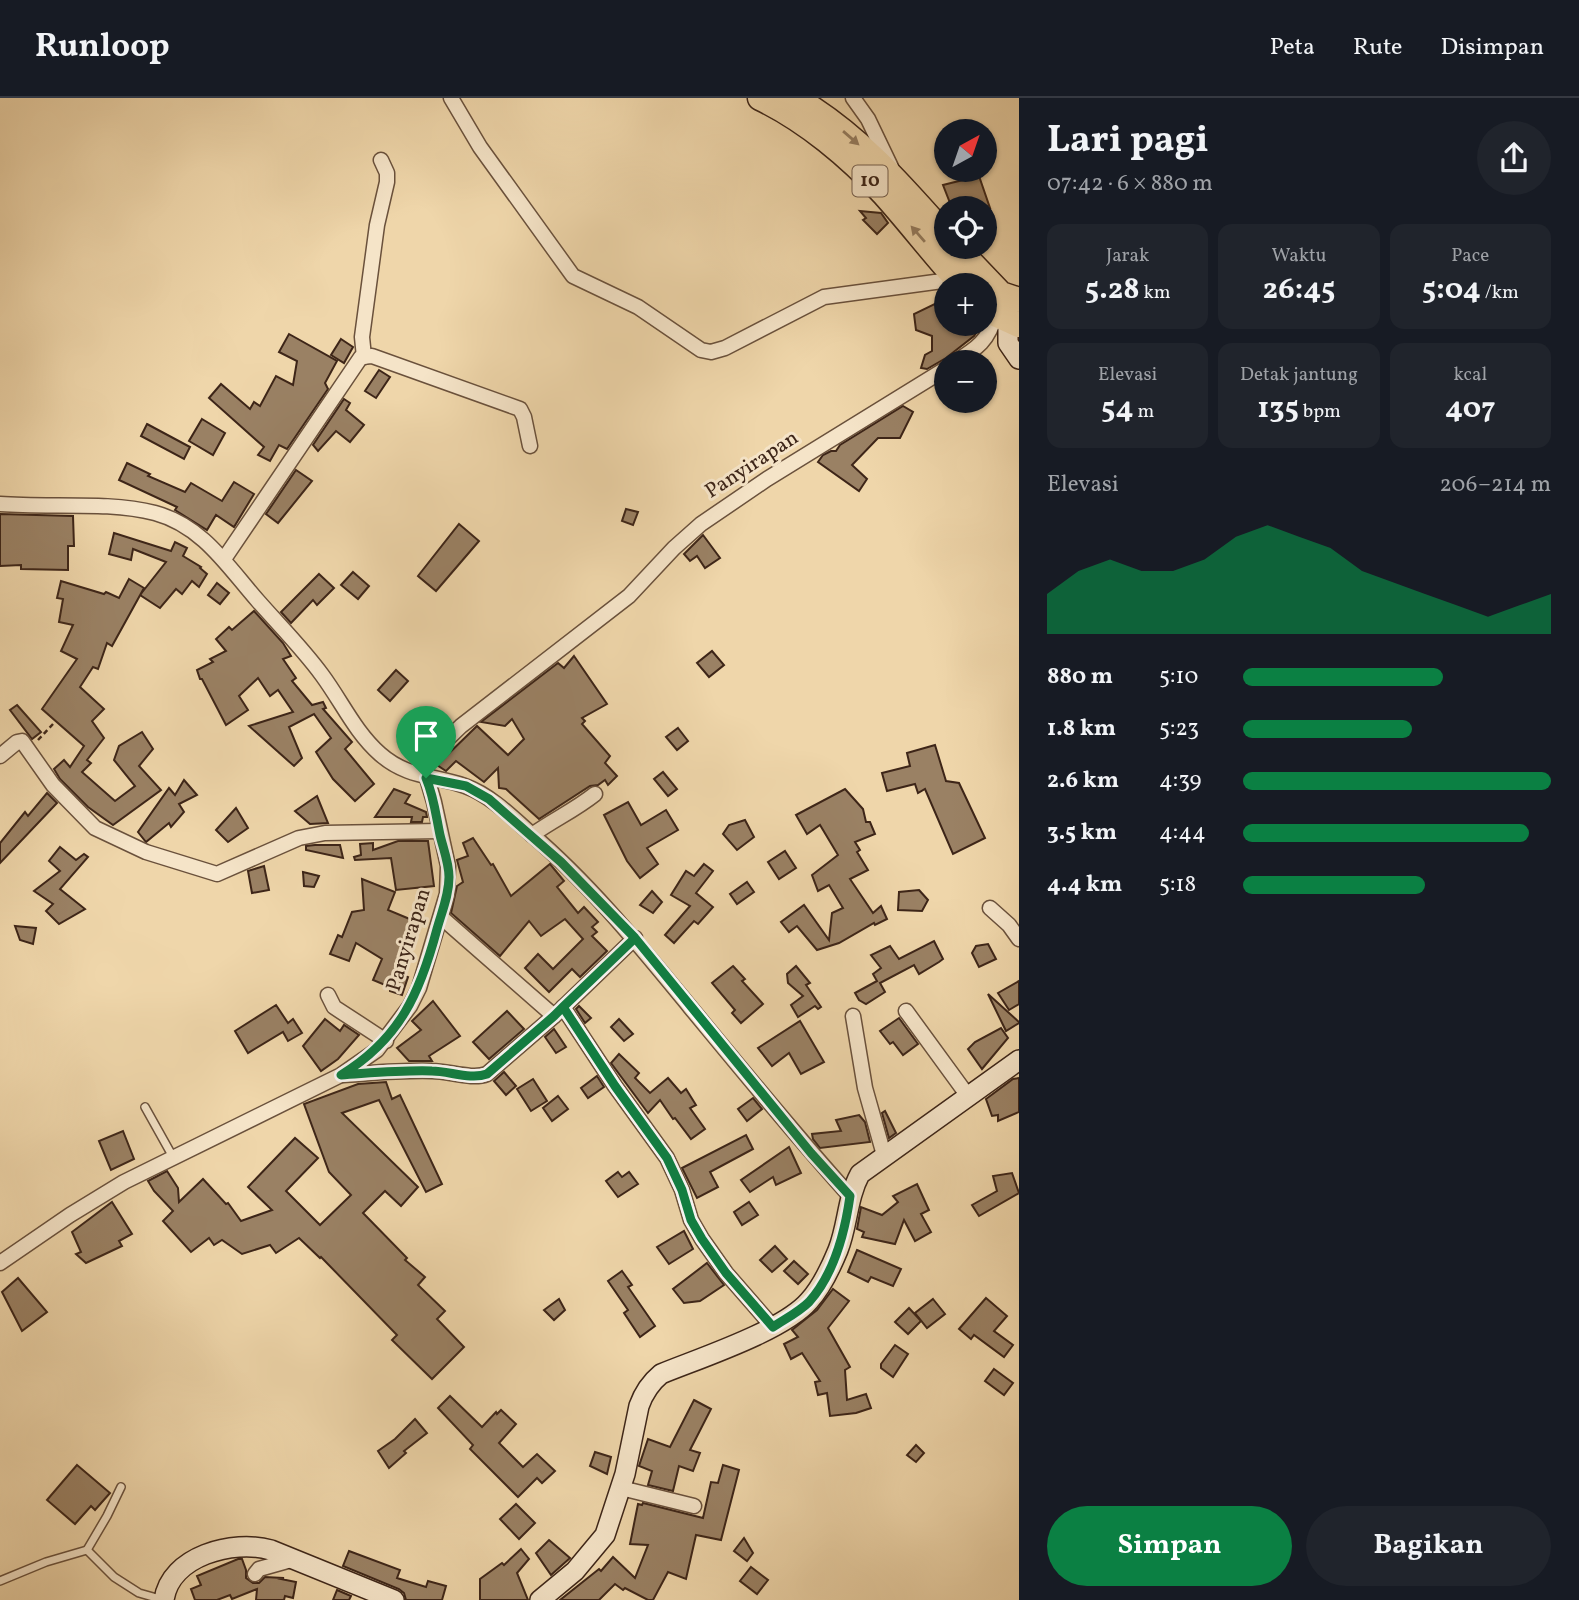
<!DOCTYPE html>
<html lang="id">
<head>
<meta charset="utf-8">
<style>
	:root { --surface:#171b24; --page:#20242c; --text:#f1f3f6; --muted:#9ea1a6; --line:#363941; --accent:#0b8043 }
	body { margin:0; font-family:Vollkorn,serif; background:var(--page); color:var(--text); height:100vh; display:flex; flex-direction:column; font-size:26px; white-space:nowrap }
	* { box-sizing:border-box; margin:0 }
	p { font-size:23px; color:var(--muted) }
	.icon { flex:none; width:38px; height:38px; fill:none; stroke:currentColor; stroke-width:2; stroke-linecap:round; stroke-linejoin:round }
	.map { position:relative; flex:1; overflow:hidden }
	.drawer { display:flex; flex-direction:column; background:var(--surface); width:560px }
	.drawer>* { flex:none }
	.needle { width:46px; rotate:40deg }
	.buttons { position:absolute; left:934px; top:21px; display:grid; gap:14px }
	.buttons a { display:grid; place-items:center; width:63px; height:63px; border-radius:50%; background:var(--surface); box-shadow:0 2px 5px #0004; font-size:35px }
	.pin { position:absolute; display:grid; place-items:center; width:60px; height:60px; color:#fff; margin:-72px -30px; border-radius:50% 50% 50% 0; rotate:-45deg; box-shadow:0 0 7px #0007 }
	.pin .icon { rotate:45deg }
	.round { display:grid; place-items:center; flex:none; width:74px; height:74px; border-radius:37px; background:var(--page) }
	.summary { display:flex; align-items:center; justify-content:space-between; height:119px; padding:0 28px }
	h1 { font-size:38px; font-weight:700; line-height:52px }
	.stats { display:grid; grid-template-columns:repeat(3,1fr); gap:10px; height:119px; padding:7px 28px }
	.stats div { display:grid; align-content:center; border-radius:14px; background:var(--page); text-align:center }
	.stats b { font-size:30px; font-weight:700 }
	.stats small { font-size:19px; font-weight:400 }
	.stats p { font-size:19px }
	.chart { height:196px; padding:14px 28px }
	.chart p { display:flex; justify-content:space-between }
	.chart svg { width:100%; height:126px; margin-top:7px; fill:var(--accent); opacity:.7 }
	.action { display:flex; gap:14px; margin-top:auto; padding:14px 28px }
	.action a { flex:1; height:80px; border-radius:42px; background:var(--accent); color:#fff; font-size:28px; font-weight:700; line-height:80px; text-align:center }
	.action a+a { background:var(--page); color:var(--text) }
	ul { padding:0 28px; list-style:none; font-size:23px }
	li { display:grid; grid-template-columns:112px 84px 1fr; align-items:center; height:52px }
	li i { height:18px; border-radius:9px; background:var(--accent) }
	header { display:flex; align-items:center; gap:42px; box-sizing:border-box; height:98px; padding:0 35px; background:var(--surface); border-bottom:2px solid var(--line) }
	header strong { font-size:33px }
	nav { display:flex; gap:38px; margin-inline-start:auto; font-size:24px }
	main { display:flex; flex:1; min-height:0 }
	.map>svg:first-child { display:block }
	.building { fill:#9a8164; stroke:#3d2518; stroke-width:2 }
	.lines { fill:none; stroke-linecap:round; stroke-linejoin:round }
	.lane-casing { stroke:#6a513c; stroke-width:10 }
	.street-casing { stroke:#6a513c; stroke-width:17 }
	.secondary-casing { stroke:#3d2518; stroke-width:22 }
	.highway-casing { stroke:#3d2518; stroke-width:27 }
	.path { stroke:#3d2518; stroke-width:2.5; stroke-dasharray:5 3.5; stroke-linecap:butt }
	.lane { stroke:#f5e4c8; stroke-width:7 }
	.street { stroke:#f5e4c8; stroke-width:14 }
	.secondary { stroke:#f5e4c8; stroke-width:19 }
	.highway { stroke:#efd6aa; stroke-width:24 }
	.oneway { fill:#967e61 }
	.route-casing { stroke:#fff; stroke-width:14 }
	.route { stroke:#0b8043; stroke-width:9 }
	.labels { text-anchor:middle; dominant-baseline:central; stroke-width:6; stroke-linejoin:round; paint-order:stroke }
	.shield { fill:#f5e4c8; stroke:#745e4d; stroke-width:2 }
	.shield-label { font-size:19px; font-weight:bold; fill:#3d2518 }
	.street-label { font-size:21px; fill:#3d2518; stroke:#f5e4c8 }
</style>
</head>
<body>
<header>
<strong>Runloop</strong>
<nav><a>Peta</a><a>Rute</a><a>Disimpan</a></nav>
</header>
<main>
<div class="map">
<svg width="1019" height="1502" viewBox="0 0 1019 1502">
	<rect width="100%" height="100%" fill="#efd6aa"/>
	<filter id="stains"><feTurbulence type="fractalNoise" baseFrequency=".00286" numOctaves="4"/><feColorMatrix values="0 0 0 0 .2 0 0 0 0 .09 0 0 0 0 .02 0 0 0 .5 -.17"/></filter>
	<radialGradient id="worn" r=".72"><stop offset=".6" stop-color="#630" stop-opacity="0"/><stop offset="1" stop-color="#630" stop-opacity=".3"/></radialGradient>
	<g class="building">
		<path d="M979,78L990,110H952L943,87Z"/>
		<path d="M860,113L881,115L888,125L877,136L863,122L866,120Z"/>
		<path d="M947,200V226H982L974,238L946,260L927,271L921,270L925,257L932,253V238L916,232L914,216Z"/>
		<path d="M289,236L337,263L325,285L328,291L287,351L279,347L270,363L258,357L264,349L209,300L221,286L250,311L254,304L260,308L276,278L293,287L297,263L279,254Z"/>
		<path d="M341,241L353,249L344,265L331,257Z"/>
		<path d="M379,272L390,279L376,300L365,293Z"/>
		<path d="M344,301L350,305L346,312L364,327L350,344L336,333L318,353L313,347Z"/>
		<path d="M903,308L913,314L900,340H878L852,367L867,381L859,393L818,364L823,357L831,353H836L840,347Z"/>
		<path d="M202,321L225,335L213,357L189,343Z"/>
		<path d="M147,326L190,349L184,361L141,338Z"/>
		<path d="M127,365L150,376L148,378L185,394L191,385L222,403L234,384L254,396L234,429L216,417L207,432L175,412L177,409L119,382Z"/>
		<path d="M296,372L312,383L278,425L266,416Z"/>
		<path d="M626,411L638,414L633,427L622,423Z"/>
		<path d="M0,416L73,418L74,448H68V472L21,471V467L0,468Z"/>
		<path d="M459,426L479,443L436,493L418,478Z"/>
		<path d="M114,435L171,453L175,444L187,450L183,458L201,469L200,470L207,476L199,489L192,483L182,496L176,491L160,510L140,497L166,464L133,451L131,462L109,456Z"/>
		<path d="M703,437L720,460L705,470L697,458L690,463L684,456Z"/>
		<path d="M353,474L369,488L358,501L341,487Z"/>
		<path d="M319,476L334,490L317,507L313,502L291,525L281,514Z"/>
		<path d="M129,481L144,490L112,548L107,545L98,571L93,569L80,589L104,611L92,623L104,640L87,662L91,665L82,674L115,703L135,688L114,662L119,648L142,634L153,651L139,668L161,692L113,727L88,709L60,681L54,671L64,662L70,669L84,648L42,611L77,561L61,553L73,527L59,524L63,501L57,500L61,483L104,496L106,494L119,500Z"/>
		<path d="M217,485L229,495L220,506L208,497Z"/>
		<path d="M254,513L283,545L291,558L283,561L296,580L292,583L312,607L323,604L326,610L323,611L352,644L345,651L374,686L355,703L333,681L316,654L331,640L314,616L289,629L302,660L294,668L249,628L293,614L278,592L270,598L258,580L239,598L248,612L226,627L202,581H200L197,572L213,564L210,561L226,553L216,541L229,529L232,532Z"/>
		<path d="M712,553L724,567L709,579L697,565Z"/>
		<path d="M574,558L607,606L582,620L585,623L582,626L610,658L605,665L617,678L608,687L605,682L598,687L590,688L539,721L506,691L499,690L498,670L484,684L456,663L446,673L437,667L477,628L508,657L524,641L512,621L505,628L481,624L558,565L564,570Z"/>
		<path d="M396,572L408,583L390,603L378,592Z"/>
		<path d="M17,607L41,634L32,641L10,612Z"/>
		<path d="M678,630L688,643L677,652L666,639Z"/>
		<path d="M935,647L946,683L959,685L985,740L953,756L925,691L918,695L915,686L887,693L882,675L910,668L907,655Z"/>
		<path d="M663,674L677,691L668,698L654,681Z"/>
		<path d="M184,682L197,697L179,706L184,714L171,729L169,725L146,744L138,734L169,690L175,697Z"/>
		<path d="M394,691L410,697L405,705L426,714L427,719H423L422,724H411L412,719H375Z"/>
		<path d="M845,691L863,711L866,724H870L875,736L855,744L860,752L857,754L868,772L850,781L873,815L881,808L887,821L875,827L874,825L839,845L817,852L797,828L789,834L781,824L804,807L829,842L832,815L843,810L829,787L818,793L812,777L838,757L820,727L807,736L796,717Z"/>
		<path d="M47,695L57,705L0,765V745L25,714L28,718Z"/>
		<path d="M317,698L328,725L310,726L295,713Z"/>
		<path d="M628,704L641,727L666,712L678,732L647,750L658,766L640,780L627,763L604,717Z"/>
		<path d="M236,710L248,730L228,744L216,732Z"/>
		<path d="M745,722L754,739L737,752L723,736L729,727Z"/>
		<path d="M473,740L491,767L493,766L511,798L550,766L564,783L557,789L578,815L584,809L598,824L592,829L597,834L592,838L607,853L580,879L572,871L549,894L525,870L538,856L553,871L583,841L565,821L541,838L529,823L500,858L451,815L457,788L463,784L457,762L468,758L463,745Z"/>
		<path d="M398,743H428L434,788L396,792L391,760L355,762L354,759L361,757L360,746L373,745V752Z"/>
		<path d="M315,747H340L343,760L306,752V748Z"/>
		<path d="M60,749L76,762L84,756L88,759L60,791L85,811L59,826L46,813L53,806L34,793L60,773L49,763Z"/>
		<path d="M785,753L796,770L779,781L768,764Z"/>
		<path d="M704,766L713,773L696,795L713,809L698,826L694,823L674,845L665,837L690,808L671,797L686,773L694,778Z"/>
		<path d="M264,768L269,792L252,795L248,773Z"/>
		<path d="M303,774L319,778L314,789L304,788Z"/>
		<path d="M362,781L395,794L388,812L412,822L410,838L408,837L394,874L408,879L402,897L390,893V889L373,882L382,861L356,845L349,863L330,856L338,837L342,839L352,814L364,812Z"/>
		<path d="M747,784L754,794L737,806L730,796Z"/>
		<path d="M919,792L928,802L922,813L898,812L899,794Z"/>
		<path d="M652,793L662,804L653,815L640,807Z"/>
		<path d="M15,828L36,830L33,846L20,842Z"/>
		<path d="M934,843L943,861L939,864L919,876L914,867L880,885L885,894L866,906L859,902L855,895L877,883L873,876L881,870L871,857L890,848L899,861Z"/>
		<path d="M988,846L996,861L979,869L972,855L976,848Z"/>
		<path d="M733,868L745,881L742,883L763,906L741,925L732,915L735,912L712,885Z"/>
		<path d="M796,868L810,885L806,887L821,909L818,911L815,908L798,919L791,907L803,898L788,885L787,876Z"/>
		<path d="M1019,883V906L1009,912L998,895Z"/>
		<path d="M988,896L1019,924V925L1006,933Z"/>
		<path d="M433,903L460,938L429,958L432,963H409L397,950L421,932L412,923Z"/>
		<path d="M276,907L288,925L293,921L302,935L288,943L283,934L248,955L235,933Z"/>
		<path d="M579,908L591,920L585,925L576,911Z"/>
		<path d="M507,913L524,931L489,961L473,944Z"/>
		<path d="M899,920L918,946L903,957L893,944L890,946L880,933Z"/>
		<path d="M325,921L340,933L344,927L359,937L338,961L321,973L303,948Z"/>
		<path d="M619,921L633,936L624,943L611,929Z"/>
		<path d="M800,923L824,964L801,976L789,955L772,968L758,950Z"/>
		<path d="M1001,930L1008,940L982,971L968,951L975,944Z"/>
		<path d="M554,931L566,949L556,955L545,939Z"/>
		<path d="M619,956L639,975L635,980L650,995L668,980L681,995L686,991L696,1007L690,1010L705,1031L691,1041L675,1020L673,1021L660,1002L648,1015L611,965Z"/>
		<path d="M504,974L516,988L506,997L494,983Z"/>
		<path d="M597,978L604,989L588,1000L581,990Z"/>
		<path d="M1019,980V1014L998,1023V1017L992,1018L986,1001L1013,981Z"/>
		<path d="M533,981L547,1003L531,1013L517,991Z"/>
		<path d="M386,984L392,1001L400,997L442,1086L426,1094L379,1002L342,1015L418,1089L401,1108L385,1093L363,1115L407,1160L405,1162L425,1179L418,1187L445,1213L437,1221L464,1249L432,1281L392,1242L397,1237L321,1159L320,1160L299,1140L276,1155L270,1147L242,1156L222,1142L214,1147L209,1140L191,1154L163,1123L173,1113L154,1093L148,1083L167,1073L178,1090L179,1104L203,1081L226,1106L228,1105L241,1123L272,1112L248,1089L295,1040L318,1060L286,1093L320,1127L351,1097L329,1074L304,1006L358,986Z"/>
		<path d="M558,998L568,1011L552,1023L543,1010Z"/>
		<path d="M753,1000L762,1011L747,1023L738,1011Z"/>
		<path d="M885,1013L896,1035L889,1040L882,1015Z"/>
		<path d="M859,1017L865,1024L870,1044L820,1050L813,1041L812,1036L841,1033L836,1022Z"/>
		<path d="M123,1033L134,1061L111,1072L99,1043Z"/>
		<path d="M746,1037L753,1051L710,1074L718,1089L697,1100L682,1070Z"/>
		<path d="M789,1049L801,1075L776,1087L773,1079L750,1094L741,1082Z"/>
		<path d="M618,1074L622,1079L629,1074L638,1086L618,1099L606,1083Z"/>
		<path d="M1012,1075L1019,1095L979,1118L972,1107L997,1093L993,1078Z"/>
		<path d="M917,1086L929,1112L921,1116L931,1134L915,1143L904,1122L895,1146L862,1139L864,1134L857,1131L861,1109L882,1117L898,1104L893,1098Z"/>
		<path d="M112,1104L132,1136L119,1143L122,1148L86,1165L76,1156L81,1154L72,1134Z"/>
		<path d="M749,1104L758,1117L742,1127L734,1114Z"/>
		<path d="M684,1133L693,1151L669,1166L657,1149Z"/>
		<path d="M775,1148L787,1161L772,1174L760,1162Z"/>
		<path d="M857,1152L901,1171L893,1188L871,1179L868,1184L848,1174Z"/>
		<path d="M794,1163L808,1176L798,1186L784,1173Z"/>
		<path d="M707,1165L724,1187L700,1203L684,1205L673,1191Z"/>
		<path d="M622,1173L632,1187L628,1189L655,1228L640,1239L624,1215L628,1212L608,1183Z"/>
		<path d="M18,1180L47,1214L22,1233L2,1194Z"/>
		<path d="M833,1191L849,1203L828,1230L850,1269L845,1272L847,1302L866,1296L871,1310L856,1315L830,1318L827,1295L818,1297L815,1284L820,1283L802,1255L791,1261L784,1246L798,1239L792,1232L817,1212Z"/>
		<path d="M986,1200L1007,1218L994,1233L1013,1247L1004,1259L974,1237L971,1241L959,1231Z"/>
		<path d="M559,1201L565,1212L554,1222L544,1212Z"/>
		<path d="M933,1201L945,1216L927,1230L915,1215Z"/>
		<path d="M909,1210L921,1223L908,1236L895,1224Z"/>
		<path d="M895,1247L908,1256L893,1279L881,1270V1266Z"/>
		<path d="M994,1271L1013,1285L1004,1297L985,1283Z"/>
		<path d="M450,1298L482,1329L496,1314L497,1316L501,1312L516,1326L499,1345L523,1369L537,1356L555,1373L542,1385L537,1380L518,1399L470,1351L473,1347L438,1310Z"/>
		<path d="M694,1302L711,1311L690,1352L700,1355L693,1373L679,1368L673,1393L648,1387L652,1373L639,1368L648,1341L670,1349Z"/>
		<path d="M415,1321L427,1335L404,1353L406,1355L389,1370L378,1353L395,1341Z"/>
		<path d="M916,1347L924,1355L916,1364L907,1357Z"/>
		<path d="M595,1354L611,1359L607,1376L590,1368Z"/>
		<path d="M77,1367L110,1395L95,1412L91,1408L75,1426L47,1402Z"/>
		<path d="M723,1367L739,1372L721,1442L696,1437L686,1481L668,1474L653,1502H648L625,1490L623,1492L615,1486L599,1502H560L599,1471L601,1473L613,1459L635,1480L648,1447L630,1446L638,1406L642,1407L643,1405L703,1420L711,1384L718,1385Z"/>
		<path d="M516,1406L535,1425L519,1441L500,1421Z"/>
		<path d="M744,1440L753,1455L747,1463L734,1453Z"/>
		<path d="M549,1442L570,1460L551,1477L536,1455Z"/>
		<path d="M521,1451L529,1461L517,1475L528,1502H480V1481L502,1465L504,1467Z"/>
		<path d="M349,1453L400,1472L397,1480L426,1489L428,1483L446,1488L442,1502H406L404,1495L399,1491L343,1468Z"/>
		<path d="M238,1461H242L246,1472V1480L253,1485H259L265,1479L284,1480L281,1481L296,1484L293,1500L285,1498L284,1502H256L257,1491L232,1501L230,1497L217,1502H195L191,1491L201,1487L197,1478Z"/>
		<path d="M751,1469L768,1482L757,1496L740,1483Z"/>
		<path d="M337,1492L351,1498L349,1502H333Z"/>
	</g>
	<g class="lines">
		<defs>
			<g id="lane">
				<path d="M145,1009L173,1059"/>
				<path d="M87,1452L107,1418L121,1389"/>
				<path d="M0,1483L46,1464L87,1452L114,1479L139,1495L164,1502"/>
			</g>
			<g id="street">
				<path d="M451,0L480,49L573,178L638,209L701,252L711,254L725,250L824,199L957,181"/>
				<path d="M853,0L868,21L891,69"/>
				<path d="M364,259L362,239L377,127L387,84V75L381,62"/>
				<path d="M955,264C976,251 990,242 995,216"/>
				<path d="M0,406C49,410 108,403 155,415C203,428 228,469 258,503C280,528 303,551 322,577C342,604 355,634 380,656C407,680 434,677 465,688C490,697 511,718 530,735C590,786 640,848 690,909C742,972 795,1037 850,1098"/>
				<path d="M224,461L361,259L372,258L520,311L524,319L530,348"/>
				<path d="M0,658L17,644L22,643L53,687L95,730L146,754L217,776L299,740L325,735L439,733"/>
				<path d="M532,737C553,722 575,712 595,696"/>
				<path d="M990,810L1009,827L1019,841"/>
				<path d="M441,819L554,918L635,840"/>
				<path d="M328,897L334,909L386,943"/>
				<path d="M563,909L615,988L667,1060L682,1092L691,1122L702,1141L726,1175L773,1229"/>
				<path d="M906,913L968,998"/>
				<path d="M853,918L865,990L884,1057"/>
				<path d="M343,977C373,975 403,972 432,973C449,973 472,982 487,976L554,918"/>
				<path d="M0,1165L70,1117L124,1084L341,977L377,952L410,908L419,890L447,796L448,768L434,704L427,680L426,667L432,656L461,628L629,498L674,450L701,426L767,381L947,270"/>
				<path d="M621,1390L694,1408"/>
				<path d="M255,1476L259,1471L291,1462"/>
			</g>
			<g id="secondary">
				<path d="M1008,223V245L1019,261"/>
				<path d="M164,1502C170,1458 233,1441 271,1452L394,1502"/>
				<path d="M540,1502L575,1473L605,1437L625,1376L639,1308C644,1294 650,1285 661,1276C700,1260 783,1233 809,1203C821,1190 831,1169 838,1152C848,1127 847,1100 860,1076L1019,962"/>
			</g>
			<g id="highway">
				<path d="M760,0C806,22 850,59 884,96C911,126 935,158 962,187"/>
				<path d="M795,0C856,35 901,87 947,139"/>
				<path d="M956,149L1001,196L1019,202"/>
				<path d="M985,208L995,216L1019,227"/>
			</g>
		</defs>
		<use href="#lane" class="lane-casing"/>
		<use href="#street" class="street-casing"/>
		<use href="#secondary" class="secondary-casing"/>
		<use href="#highway" class="highway-casing"/>
		<path class="path" d="M38,642L53,626"/>
		<use href="#lane" class="lane"/>
		<use href="#street" class="street"/>
		<use href="#secondary" class="secondary"/>
		<use href="#highway" class="highway"/>
	</g>
	<defs><path id="oneway-solid" d="M-6-.8H1V-3.2L6.5 0L1 3.2V.8H-6Z" transform="scale(1.75)"/></defs>
	<g class="oneway">
		<use href="#oneway-solid" transform="translate(851 40) rotate(41)"/>
		<use href="#oneway-solid" transform="translate(918 136) rotate(-131)"/>
	</g>
	<g class="lines">
		<defs>
			<path id="route" d="M426,680C434,699 436,718 440,737C443,750 449,765 449,779C449,797 442,813 437,831C420,895 400,941 341,977C372,975 401,972 432,973C449,973 471,982 487,976L554,918L563,909L635,840L811,1055L850,1098C845,1134 835,1175 809,1204C799,1214 785,1221 773,1229L726,1175L702,1141L691,1122L682,1092L667,1060L615,988L563,909L635,840L561,764L489,701L466,688L426,680"/>
		</defs>
		<use href="#route" class="route-casing"/>
		<use href="#route" class="route"/>
	</g>
	<g class="labels">
		<rect class="shield" x="852.5" y="67.5" width="35" height="31" rx="5"/>
		<g class="shield-label">
			<text x="870" y="83">10</text>
		</g>
		<g class="street-label">
			<text transform="translate(752 367) rotate(-33)">Panyirapan</text>
			<text transform="translate(409 842) rotate(-73)">Panyirapan</text>
		</g>
	</g>
	<rect width="100%" height="100%" filter="url(#stains)"/>
	<rect width="100%" height="100%" fill="url(#worn)"/>
</svg>
<div class="buttons">
<a><svg class="needle" viewBox="-14 -14 28 28"><path d="M0-13l5 13h-10z" fill="#e53935"/><path d="M0 13l5-13h-10z" fill="#9ea1a6"/></svg></a>
<a><svg class="icon" aria-label="locate" viewBox="0 0 24 24"><circle cx="12" cy="12" r="6"/><path d="M12 2v4M12 18v4M2 12h4M18 12h4"/></svg></a>
<a>+</a>
<a>−</a>
</div>
<div class="pin" style="left:426px;top:680px;background:#1e9e55"><svg class="icon" aria-label="arrive" viewBox="0 0 24 24"><path d="M6 21V4h12l-3 4 3 4H6"/></svg></div>
</div>
<section class="drawer">
<div class="summary"><div><h1>Lari pagi</h1><p>07:42 · 6 × 880 m</p></div><a class="round"><svg class="icon" aria-label="share" viewBox="0 0 24 24"><path d="M12 15V3M7 8l5-5 5 5M5 13v7h14v-7"/></svg></a></div>
<div class="stats">
<div><p>Jarak</p><b>5.28<small> km</small></b></div>
<div><p>Waktu</p><b>26:45</b></div>
<div><p>Pace</p><b>5:04<small> /km</small></b></div>
</div>
<div class="stats">
<div><p>Elevasi</p><b>54<small> m</small></b></div>
<div><p>Detak jantung</p><b>135<small> bpm</small></b></div>
<div><p>kcal</p><b>407</b></div>
</div>
<div class="chart"><p><span>Elevasi</span>206–214 m</p>
<svg viewBox="0 0 160 44" preserveAspectRatio="none"><path d="M0 44V30L10 22L20 18L30 22L40 22L50 18L60 10L70 6L80 10L90 14L100 22L110 26L120 30L130 34L140 38L150 34L160 30V44z"/></svg>
</div>
<ul>
<li><b>880 m</b>5:10<i style="width:65%"></i></li>
<li><b>1.8 km</b>5:23<i style="width:55%"></i></li>
<li><b>2.6 km</b>4:39<i style="width:100%"></i></li>
<li><b>3.5 km</b>4:44<i style="width:93%"></i></li>
<li><b>4.4 km</b>5:18<i style="width:59%"></i></li>
</ul>
<div class="action"><a>Simpan</a><a>Bagikan</a></div>
</section>
</main>
</body>
</html>
